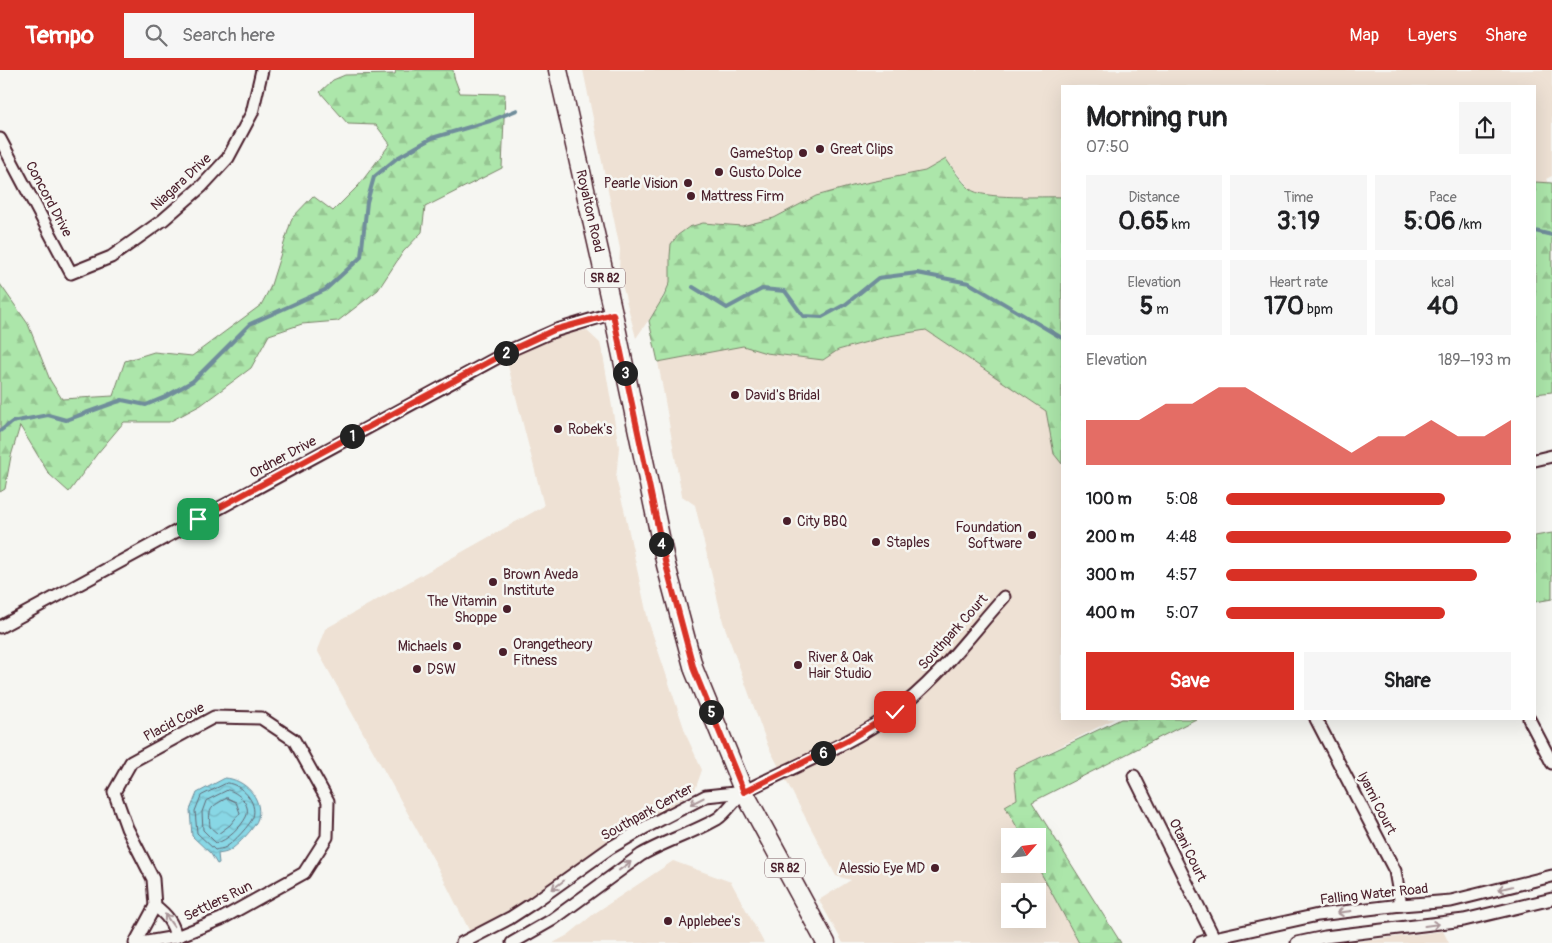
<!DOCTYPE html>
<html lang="en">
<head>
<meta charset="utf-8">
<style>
	:root { --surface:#fff; --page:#f6f6f6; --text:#202124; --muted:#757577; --accent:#d93025 }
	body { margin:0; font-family:Pangolin,sans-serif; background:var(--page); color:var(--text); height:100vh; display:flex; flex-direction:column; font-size:19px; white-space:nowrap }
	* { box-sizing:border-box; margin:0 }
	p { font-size:16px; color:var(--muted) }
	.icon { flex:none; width:28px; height:28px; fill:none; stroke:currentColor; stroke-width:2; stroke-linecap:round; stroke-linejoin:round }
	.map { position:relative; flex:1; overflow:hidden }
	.side { position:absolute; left:1061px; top:15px; width:475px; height:635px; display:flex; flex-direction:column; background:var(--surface); border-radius:0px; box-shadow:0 5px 20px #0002 }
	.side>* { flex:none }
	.needle { width:32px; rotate:62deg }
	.controls { position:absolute; left:1001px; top:758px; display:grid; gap:10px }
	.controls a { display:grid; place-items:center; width:45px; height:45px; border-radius:0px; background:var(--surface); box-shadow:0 5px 20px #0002; font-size:25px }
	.pin { position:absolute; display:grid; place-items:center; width:42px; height:42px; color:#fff; margin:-21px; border-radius:10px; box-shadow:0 2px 8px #0006 }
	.km { position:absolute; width:25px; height:25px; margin:-12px; border-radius:50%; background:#222; color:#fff; font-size:14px; line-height:25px; text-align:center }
	.round { display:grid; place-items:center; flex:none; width:52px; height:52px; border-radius:0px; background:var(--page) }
	.summary { display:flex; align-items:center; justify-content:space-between; height:85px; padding:0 25px }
	h1 { font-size:28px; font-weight:800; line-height:38px }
	.metrics { display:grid; grid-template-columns:repeat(3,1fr); gap:8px; height:85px; padding:5px 25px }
	.metrics div { display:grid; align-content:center; border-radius:0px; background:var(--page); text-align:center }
	.metrics b { font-size:25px; font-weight:800 }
	.metrics small { font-size:14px; font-weight:400 }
	.metrics p { font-size:14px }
	.chart { height:140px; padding:10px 25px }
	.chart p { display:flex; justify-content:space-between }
	.chart svg { width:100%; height:90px; margin-top:5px; fill:var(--accent); opacity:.7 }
	.action { display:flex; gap:10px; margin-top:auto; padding:10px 25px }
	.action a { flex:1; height:58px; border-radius:0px; background:var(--accent); color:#fff; font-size:20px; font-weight:800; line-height:58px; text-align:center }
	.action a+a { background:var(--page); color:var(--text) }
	ul { padding:0 25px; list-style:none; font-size:16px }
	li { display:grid; grid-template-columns:80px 60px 1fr; align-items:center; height:38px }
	li i { height:12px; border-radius:6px; background:var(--accent) }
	header { display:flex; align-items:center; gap:30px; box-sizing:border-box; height:70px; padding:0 25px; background:var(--accent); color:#fff }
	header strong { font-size:24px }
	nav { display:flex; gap:28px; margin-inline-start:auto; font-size:18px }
	.search { width:350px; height:45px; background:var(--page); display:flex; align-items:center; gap:12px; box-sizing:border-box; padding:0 18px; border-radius:0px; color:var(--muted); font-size:19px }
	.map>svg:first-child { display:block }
	.built { fill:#eee1d4; fill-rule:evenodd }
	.forest { fill:url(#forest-firs); stroke:#7b826a }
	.water { fill:url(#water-waves); stroke:#6f8d9b }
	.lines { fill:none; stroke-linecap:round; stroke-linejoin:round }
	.shore { stroke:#636975; stroke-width:1 }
	.stream { stroke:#6f8d9b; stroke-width:4 }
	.street-casing { stroke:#4a1f2b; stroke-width:15 }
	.primary-casing { stroke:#4a1f2b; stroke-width:21 }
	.street { stroke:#f6f6f2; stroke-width:11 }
	.primary { stroke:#f6f6f2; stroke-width:18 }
	.oneway { stroke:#a99598 }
	.route-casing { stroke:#fff; stroke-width:10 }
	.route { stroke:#d93025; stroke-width:6 }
	.poi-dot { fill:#4a1f2b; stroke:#f6f6f2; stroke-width:2 }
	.labels { text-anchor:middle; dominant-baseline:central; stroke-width:5; stroke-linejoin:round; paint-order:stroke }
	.shield { fill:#f6f6f2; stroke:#7e6067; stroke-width:1 }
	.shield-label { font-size:12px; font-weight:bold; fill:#4a1f2b }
	.poi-label { font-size:14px; fill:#4a1f2b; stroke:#f6f6f2; text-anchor:start }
	.street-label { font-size:14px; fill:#4a1f2b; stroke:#f6f6f2 }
</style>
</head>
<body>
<header>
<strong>Tempo</strong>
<div class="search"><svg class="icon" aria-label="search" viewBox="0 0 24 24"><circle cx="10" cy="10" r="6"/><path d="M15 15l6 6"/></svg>Search here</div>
<nav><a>Map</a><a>Layers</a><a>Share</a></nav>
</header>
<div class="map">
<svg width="1552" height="873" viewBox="0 0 1552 873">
	<defs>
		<pattern id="forest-firs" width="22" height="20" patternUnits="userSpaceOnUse" patternTransform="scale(1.25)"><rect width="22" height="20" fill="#ace6aa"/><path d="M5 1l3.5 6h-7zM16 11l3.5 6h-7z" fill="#96c592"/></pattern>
		<pattern id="water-waves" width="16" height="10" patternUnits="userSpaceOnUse" patternTransform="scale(1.25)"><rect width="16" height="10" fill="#88d7e5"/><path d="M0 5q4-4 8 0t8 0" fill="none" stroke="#77b8c5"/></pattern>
	</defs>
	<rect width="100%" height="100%" fill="#f6f6f2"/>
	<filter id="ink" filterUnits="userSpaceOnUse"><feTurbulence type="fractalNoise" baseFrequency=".02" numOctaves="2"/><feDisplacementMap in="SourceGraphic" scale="10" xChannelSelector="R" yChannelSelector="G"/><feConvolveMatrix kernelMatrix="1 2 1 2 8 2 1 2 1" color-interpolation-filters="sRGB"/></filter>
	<g filter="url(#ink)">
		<g class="built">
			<path d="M583,0H1552V106L1546,109L1550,116L1535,114V16H1062V127L1000,126L979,124L971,120L946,89L925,101L856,115L816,126L774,148L742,156L703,153L697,154L689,157L678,165L671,174L670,212L657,238L636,268L619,203L620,179Z"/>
			<path d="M586,260L600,273L603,285L619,377L616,409L624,439L648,550L687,667L702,700L695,720L540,822L470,862L436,794L317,580L325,559L544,436L506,288L562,265Z"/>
			<path d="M926,260L1046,341L1054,384L1062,394V649H1114L1014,700L1017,729L1005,736L1022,766H1010V794H1036L1079,873H843L819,830L851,810L836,806L768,676L723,552L695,435L682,426L658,292L743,276L766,283L823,290L838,280L889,266ZM1010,821H1038V849H1010Z"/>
			<path d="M673,791L731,812L764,873H553L568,865L595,843Z"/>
			<path d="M1443,861L1449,873H1350L1356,872Z"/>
		</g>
		<g class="forest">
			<path d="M396,0H453L454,7L460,23L505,24L502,98L425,137L422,162L403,182L378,220L338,251L302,254L269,265L251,298L201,335L169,352H124L97,384L69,422L49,404L20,356L11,386L5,419L0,422V214L28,254L50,310L62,329L113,326L125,291L154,282L192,286L261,235L270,218L292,148L313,126L333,141L359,115L390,74L376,55L348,54L320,22L333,10L345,5L395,4Z"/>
			<path d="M946,89C953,99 961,111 970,119C982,130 1044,126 1062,127V394L1054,384L1046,341L926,260L889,266L838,280L823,290L766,283L743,276L658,292L649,251L664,226L670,212V186L671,174L678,165L689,157L703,153L742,156L774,148L816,126L856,115L925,101Z"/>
			<path d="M1535,112L1552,113V322L1535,324Z"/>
			<path d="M1552,463V529L1535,532V466Z"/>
			<path d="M1121,649H1196L1032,732L1121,873H1079L1036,794H1038V766H1022L1005,736L1017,729L1014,700Z"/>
		</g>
		<path class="water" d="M225,708C244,709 263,728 258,748C256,757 237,776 229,781C226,783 222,783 218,784L219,793L217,794L211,784L192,766L190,740L197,723Z"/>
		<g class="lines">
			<g class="shore">
				<path d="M227,713C241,714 258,732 253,747C251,754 233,773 226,777C223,779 218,779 215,780L197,763L195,741L201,726Z"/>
				<path d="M228,720C238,722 252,735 246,747C241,757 227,771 216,773L203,760L202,742L206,731Z"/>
				<path d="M227,728L236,732L240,743L230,755L218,764L210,757C208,737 211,737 227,728Z"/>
			</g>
			<g class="stream">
				<path d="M1535,161L1552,165"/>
				<path d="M693,217L727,238L762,219L785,221L803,246L822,247L846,234L878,208L917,203L969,213L1062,268"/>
				<path d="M0,361L12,352L48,345L66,350L122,330L146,335L165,327L193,311L250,254L325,220L361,187L367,132L374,107L397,88L432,68L490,51L517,40"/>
			</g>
			<defs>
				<g id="street">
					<path d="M0,69L71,203L111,187L163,150L202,116L228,88L252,43L262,0"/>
					<path d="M1535,390L1552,386"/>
					<path d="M0,557L513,279L554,261L613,243"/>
					<path d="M1316,649L1395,801L1401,835"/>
					<path d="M1529,649L1552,693"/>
					<path d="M1134,706L1214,868"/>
					<path d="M155,836C167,845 173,853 176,867"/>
					<path d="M135,873L155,836L153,809L127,758L114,722L131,692L214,647L261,648L294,670L328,731L327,767L304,803L221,849L176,867L141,873"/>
					<path d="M462,873L510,848L533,833L610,778L646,757L706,726L744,722"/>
					<path d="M512,873L552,850L641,785C665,771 693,763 717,749C728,742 735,727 747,720C796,695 850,675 894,642C937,611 969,566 1004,527"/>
					<path d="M1200,873L1214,868L1318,845L1401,835L1451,831L1552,806"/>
					<path d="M1297,873L1325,867L1464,850L1552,829"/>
				</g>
				<path id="primary" d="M558,0L613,243L666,495L694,600L744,722L826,873"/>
			</defs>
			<use href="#street" class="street-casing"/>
			<use href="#primary" class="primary-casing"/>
			<use href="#street" class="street"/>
			<use href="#primary" class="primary"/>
		</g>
		<defs><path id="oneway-shaft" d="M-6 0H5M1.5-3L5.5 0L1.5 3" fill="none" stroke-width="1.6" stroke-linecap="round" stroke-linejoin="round" transform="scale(1.25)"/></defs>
		<g class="oneway">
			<use href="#oneway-shaft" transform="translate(697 731) rotate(153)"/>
			<use href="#oneway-shaft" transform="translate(625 796) rotate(-36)"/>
			<use href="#oneway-shaft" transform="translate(558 815) rotate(143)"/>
			<use href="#oneway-shaft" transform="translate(1505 818) rotate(166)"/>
			<use href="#oneway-shaft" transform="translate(1344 842) rotate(173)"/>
			<use href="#oneway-shaft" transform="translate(169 850) rotate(-125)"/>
			<use href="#oneway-shaft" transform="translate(1432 855) rotate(-8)"/>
		</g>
	</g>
	<g class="lines" filter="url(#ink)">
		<defs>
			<path id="route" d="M198,449L513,279L554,260L613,244L666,495L694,600L744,722L848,670L895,642"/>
		</defs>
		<use href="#route" class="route-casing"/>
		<use href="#route" class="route"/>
	</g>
	<g class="poi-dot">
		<circle cx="820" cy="79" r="5"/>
		<circle cx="803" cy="83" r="5"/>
		<circle cx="719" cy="102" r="5"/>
		<circle cx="688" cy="113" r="5"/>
		<circle cx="691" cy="126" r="5"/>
		<circle cx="735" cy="325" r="5"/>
		<circle cx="558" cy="359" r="5"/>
		<circle cx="787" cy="451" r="5"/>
		<circle cx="1032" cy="465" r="5"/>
		<circle cx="876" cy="472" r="5"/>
		<circle cx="493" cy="512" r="5"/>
		<circle cx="507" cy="539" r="5"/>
		<circle cx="457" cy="576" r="5"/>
		<circle cx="503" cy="582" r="5"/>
		<circle cx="798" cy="595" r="5"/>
		<circle cx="417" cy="599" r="5"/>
		<circle cx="935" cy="798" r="5"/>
		<circle cx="668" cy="851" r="5"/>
	</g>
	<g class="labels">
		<g class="shield">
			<rect x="585" y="198.5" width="40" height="19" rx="4"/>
			<rect x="765" y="788.5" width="40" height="19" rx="4"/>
		</g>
		<g class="shield-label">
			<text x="605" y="208">SR 82</text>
			<text x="785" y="798">SR 82</text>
		</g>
		<g class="poi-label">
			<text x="830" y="79">Great Clips</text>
			<text x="793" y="83" text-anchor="end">GameStop</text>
			<text x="729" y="102">Gusto Dolce</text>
			<text x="678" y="113" text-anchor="end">Pearle Vision</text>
			<text x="701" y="126">Mattress Firm</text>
			<text x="745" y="325">David's Bridal</text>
			<text x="568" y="359">Robek's</text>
			<text x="797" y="451">City BBQ</text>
			<text x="1022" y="457" text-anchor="end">Foundation<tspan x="1022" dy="16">Software</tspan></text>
			<text x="886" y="472">Staples</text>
			<text x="503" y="504">Brown Aveda<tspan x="503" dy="16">Institute</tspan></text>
			<text x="497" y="531" text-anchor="end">The Vitamin<tspan x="497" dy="16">Shoppe</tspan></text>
			<text x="513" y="574">Orangetheory<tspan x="513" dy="16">Fitness</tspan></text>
			<text x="447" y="576" text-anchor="end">Michaels</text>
			<text x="808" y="587">River &amp; Oak<tspan x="808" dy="16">Hair Studio</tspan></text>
			<text x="427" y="599">DSW</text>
			<text x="925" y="798" text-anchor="end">Alessio Eye MD</text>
			<text x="678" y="851">Applebee's</text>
		</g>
		<g class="street-label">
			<text transform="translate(181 112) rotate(-43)">Niagara Drive</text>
			<text transform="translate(49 129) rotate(62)">Concord Drive</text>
			<text transform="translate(590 141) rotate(77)">Royalton Road</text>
			<text transform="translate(283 387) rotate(-28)">Ordner Drive</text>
			<text transform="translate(953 562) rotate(-48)">Southpark Court</text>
			<text transform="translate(174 652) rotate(-28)">Placid Cove</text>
			<text transform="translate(1377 733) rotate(63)">Iyami Court</text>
			<text transform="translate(647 742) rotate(-29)">Southpark Center</text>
			<text transform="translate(1188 780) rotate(64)">Otani Court</text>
			<text transform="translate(1374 824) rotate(-6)">Falling Water Road</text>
			<text transform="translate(218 831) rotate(-26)">Settlers Run</text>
		</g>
	</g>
</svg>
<div class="controls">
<a><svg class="needle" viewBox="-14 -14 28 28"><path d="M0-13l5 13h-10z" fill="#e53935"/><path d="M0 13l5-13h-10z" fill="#757577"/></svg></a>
<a><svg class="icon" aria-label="locate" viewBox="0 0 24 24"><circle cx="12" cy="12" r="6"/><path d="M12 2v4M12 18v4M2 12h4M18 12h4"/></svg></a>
</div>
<div class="pin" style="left:198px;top:449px;background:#1e9e55"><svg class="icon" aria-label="arrive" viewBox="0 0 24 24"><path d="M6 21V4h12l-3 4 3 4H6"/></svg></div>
<div class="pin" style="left:895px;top:642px;background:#d93025"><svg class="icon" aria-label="check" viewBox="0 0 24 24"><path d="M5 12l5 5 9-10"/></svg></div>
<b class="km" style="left:352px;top:366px">1</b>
<b class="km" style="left:506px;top:283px">2</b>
<b class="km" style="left:625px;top:303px">3</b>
<b class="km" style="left:661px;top:474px">4</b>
<b class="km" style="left:711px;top:642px">5</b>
<b class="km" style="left:823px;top:683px">6</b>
<section class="side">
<div class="summary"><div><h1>Morning run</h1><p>07:50</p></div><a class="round"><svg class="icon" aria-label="share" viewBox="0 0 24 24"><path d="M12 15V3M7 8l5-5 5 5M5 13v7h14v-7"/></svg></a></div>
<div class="metrics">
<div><p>Distance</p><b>0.65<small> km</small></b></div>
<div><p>Time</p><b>3:19</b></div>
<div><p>Pace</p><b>5:06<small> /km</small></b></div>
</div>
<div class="metrics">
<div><p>Elevation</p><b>5<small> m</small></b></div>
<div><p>Heart rate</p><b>170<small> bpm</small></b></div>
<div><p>kcal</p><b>40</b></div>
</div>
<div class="chart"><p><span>Elevation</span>189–193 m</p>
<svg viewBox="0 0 160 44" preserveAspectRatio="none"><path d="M0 44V22L10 22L20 22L30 14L40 14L50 6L60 6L70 14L80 22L90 30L100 38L110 30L120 30L130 22L140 30L150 30L160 22V44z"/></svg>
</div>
<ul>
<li><b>100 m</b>5:08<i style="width:77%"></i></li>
<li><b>200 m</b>4:48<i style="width:100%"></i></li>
<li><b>300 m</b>4:57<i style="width:88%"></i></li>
<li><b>400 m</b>5:07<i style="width:77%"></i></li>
</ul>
<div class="action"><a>Save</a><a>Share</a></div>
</section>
</div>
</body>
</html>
